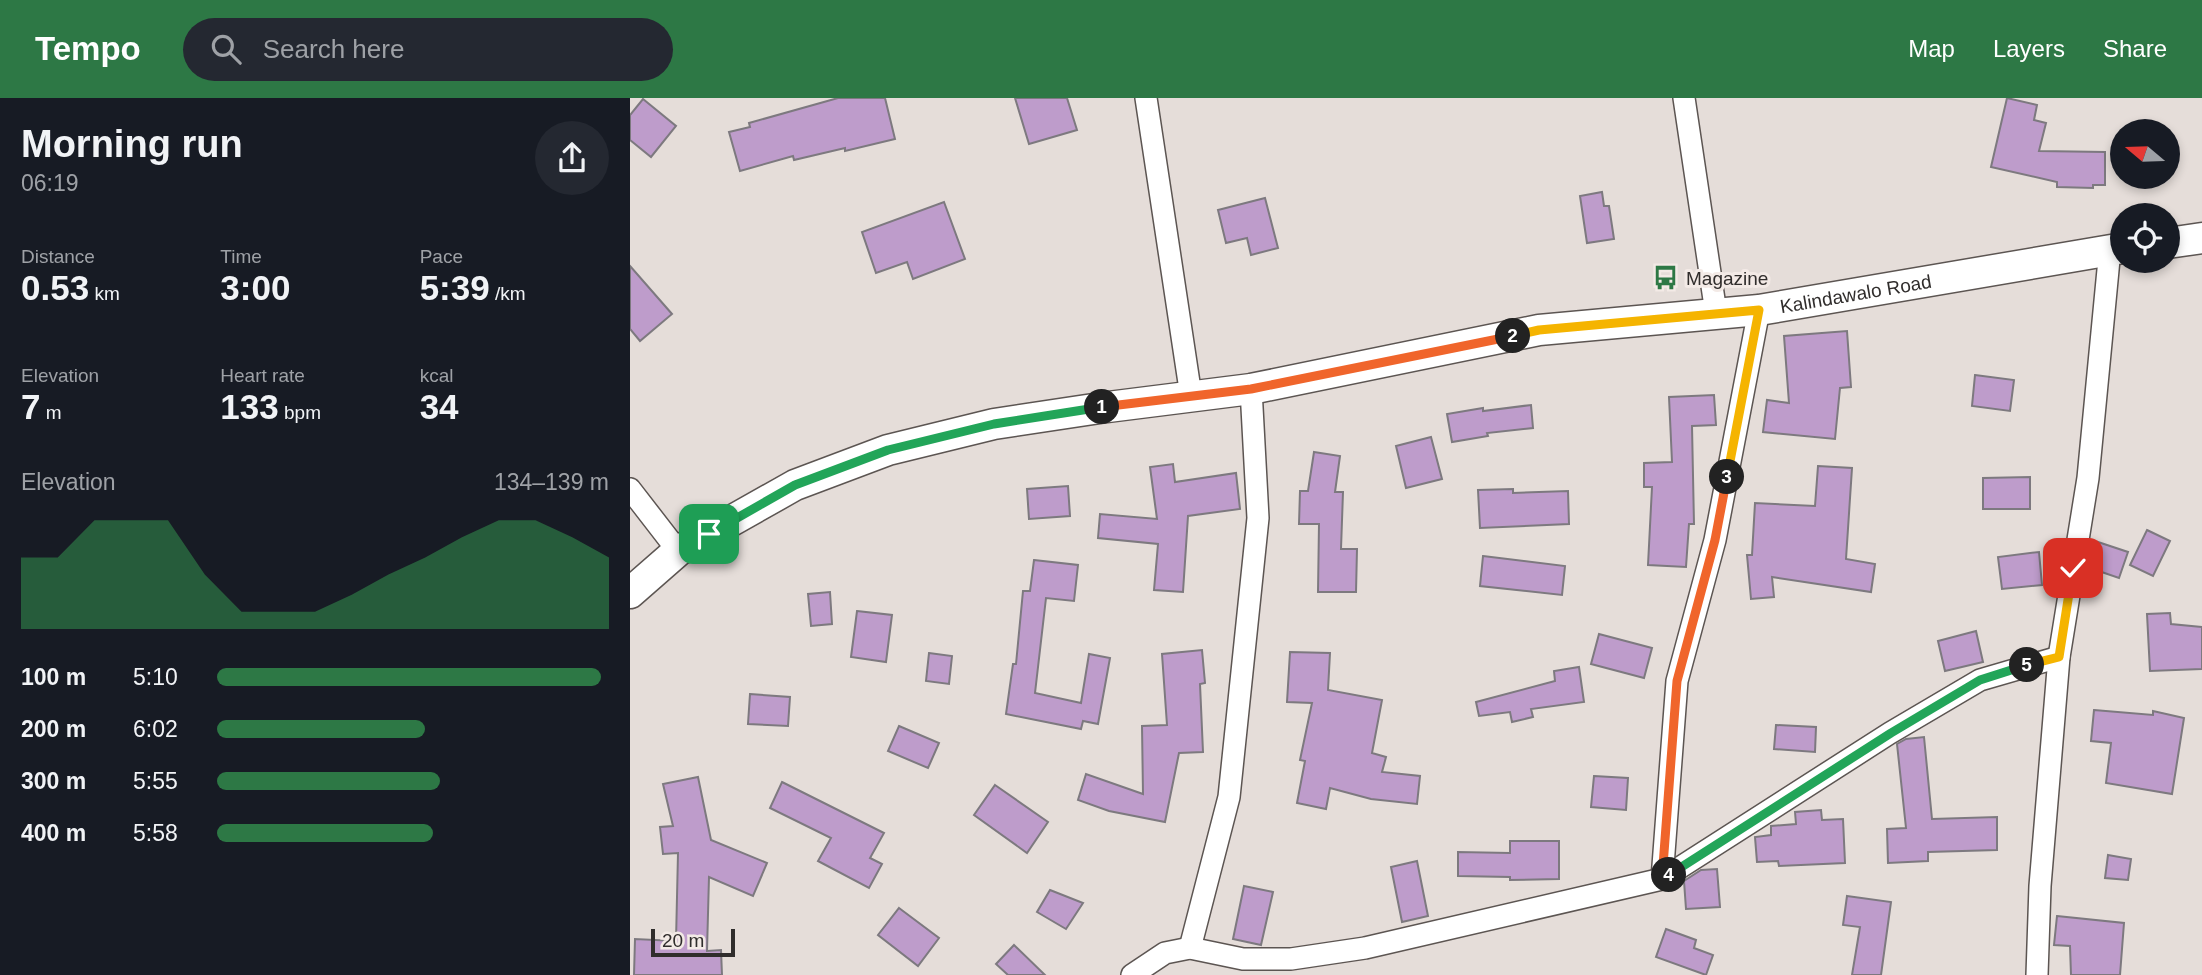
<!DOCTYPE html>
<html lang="en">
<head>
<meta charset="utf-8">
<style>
	:root { --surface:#171b24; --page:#242831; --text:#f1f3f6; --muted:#9ea1a6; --accent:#2d7845 }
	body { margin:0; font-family:Helvetica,sans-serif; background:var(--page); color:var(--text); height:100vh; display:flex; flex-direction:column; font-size:26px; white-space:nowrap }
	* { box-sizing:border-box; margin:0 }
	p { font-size:23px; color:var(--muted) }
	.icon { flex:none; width:38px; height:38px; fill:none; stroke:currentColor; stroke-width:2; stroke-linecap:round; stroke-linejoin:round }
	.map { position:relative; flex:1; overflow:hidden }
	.side { display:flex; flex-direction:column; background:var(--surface); width:630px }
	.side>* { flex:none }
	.needle { width:46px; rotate:289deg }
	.fabs { position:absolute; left:1480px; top:21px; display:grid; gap:14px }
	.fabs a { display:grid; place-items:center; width:70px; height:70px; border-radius:50%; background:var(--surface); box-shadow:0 4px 10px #0003; font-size:35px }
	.scale { position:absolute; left:21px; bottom:18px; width:84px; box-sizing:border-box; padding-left:7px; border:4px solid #302d2c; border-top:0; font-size:19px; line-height:24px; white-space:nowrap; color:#302d2c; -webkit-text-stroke:5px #f3eae6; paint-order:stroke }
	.pin { position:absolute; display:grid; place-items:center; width:60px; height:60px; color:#fff; margin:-30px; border-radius:14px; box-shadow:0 4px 10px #0006 }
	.km { position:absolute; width:35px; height:35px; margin:-18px; border-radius:50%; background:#222; color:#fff; font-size:19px; line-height:35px; text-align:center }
	.round { display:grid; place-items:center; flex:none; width:74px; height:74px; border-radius:37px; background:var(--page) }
	.headline { display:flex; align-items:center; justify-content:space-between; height:119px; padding:0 21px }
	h1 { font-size:38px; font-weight:700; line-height:52px }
	.figures { display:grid; grid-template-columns:repeat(3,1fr); gap:10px; height:119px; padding:7px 21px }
	.figures div { display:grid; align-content:center }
	.figures b { font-size:35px; font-weight:700 }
	.figures small { font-size:19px; font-weight:400 }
	.figures p { font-size:19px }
	.chart { height:196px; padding:14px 21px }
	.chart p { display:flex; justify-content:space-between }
	.chart svg { width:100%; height:126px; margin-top:7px; fill:var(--accent); opacity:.7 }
	ul { padding:0 21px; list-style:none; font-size:23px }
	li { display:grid; grid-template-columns:112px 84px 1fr; align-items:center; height:52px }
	li i { height:18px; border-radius:9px; background:var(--accent) }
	header { display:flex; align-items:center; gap:42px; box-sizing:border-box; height:98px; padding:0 35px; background:var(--accent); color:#fff }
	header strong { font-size:33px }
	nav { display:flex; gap:38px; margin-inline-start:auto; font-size:24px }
	.search { width:490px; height:63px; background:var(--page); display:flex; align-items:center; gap:18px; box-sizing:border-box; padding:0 24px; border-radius:38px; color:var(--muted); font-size:26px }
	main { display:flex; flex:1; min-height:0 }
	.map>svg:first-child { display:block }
	.building { fill:#be9ccb; stroke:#7d797f; stroke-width:2 }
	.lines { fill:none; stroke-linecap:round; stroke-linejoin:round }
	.street-casing { stroke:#5c5552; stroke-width:24 }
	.secondary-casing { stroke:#5c5552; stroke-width:33 }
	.street { stroke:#fff; stroke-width:21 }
	.secondary { stroke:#fff; stroke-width:30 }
	.split-1-casing { stroke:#fff; stroke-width:14 }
	.split-2-casing { stroke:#fff; stroke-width:14 }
	.split-3-casing { stroke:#fff; stroke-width:14 }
	.split-4-casing { stroke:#fff; stroke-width:14 }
	.split-5-casing { stroke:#fff; stroke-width:14 }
	.split-6-casing { stroke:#fff; stroke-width:14 }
	.split-1 { stroke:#22a559; stroke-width:9 }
	.split-2 { stroke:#f0652b; stroke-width:9 }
	.split-3 { stroke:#f5b400; stroke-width:9 }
	.split-4 { stroke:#f0652b; stroke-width:9 }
	.split-5 { stroke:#22a559; stroke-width:9 }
	.split-6 { stroke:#f5b400; stroke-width:9 }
	.labels { text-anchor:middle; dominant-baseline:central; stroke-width:6; stroke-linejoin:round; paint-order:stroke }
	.poi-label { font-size:19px; fill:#302d2c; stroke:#f3eae6; text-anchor:start }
	.street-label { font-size:19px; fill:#302d2c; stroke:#f3eae6 }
</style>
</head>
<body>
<header>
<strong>Tempo</strong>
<div class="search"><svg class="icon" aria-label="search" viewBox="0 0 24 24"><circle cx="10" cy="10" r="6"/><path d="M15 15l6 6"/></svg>Search here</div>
<nav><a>Map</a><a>Layers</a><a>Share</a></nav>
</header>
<main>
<section class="side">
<div class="headline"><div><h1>Morning run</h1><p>06:19</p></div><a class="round"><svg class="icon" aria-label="share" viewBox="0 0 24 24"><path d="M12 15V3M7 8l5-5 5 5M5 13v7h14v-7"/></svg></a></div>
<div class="figures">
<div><p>Distance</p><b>0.53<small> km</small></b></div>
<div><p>Time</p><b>3:00</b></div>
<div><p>Pace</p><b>5:39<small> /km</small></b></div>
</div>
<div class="figures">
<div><p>Elevation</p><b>7<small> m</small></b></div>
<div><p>Heart rate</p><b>133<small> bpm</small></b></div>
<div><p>kcal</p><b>34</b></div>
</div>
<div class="chart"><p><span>Elevation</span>134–139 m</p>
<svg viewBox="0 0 160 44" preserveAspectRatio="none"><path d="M0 44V19L10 19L20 6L30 6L40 6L50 25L60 38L70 38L80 38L90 32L100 25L110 19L120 12L130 6L140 6L150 12L160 19V44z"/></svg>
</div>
<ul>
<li><b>100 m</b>5:10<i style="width:98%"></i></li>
<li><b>200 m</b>6:02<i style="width:53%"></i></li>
<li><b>300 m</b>5:55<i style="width:57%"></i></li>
<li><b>400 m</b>5:58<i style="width:55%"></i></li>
</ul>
</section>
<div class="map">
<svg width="1572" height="877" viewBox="0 0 1572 877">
	<rect width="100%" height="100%" fill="#e5ddd9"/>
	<g class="building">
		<path d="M208,0H255L265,41L215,53V50L164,62L163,58L110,73L99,34L120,29L119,25Z"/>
		<path d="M385,0H437L447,32L399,46Z"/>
		<path d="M1377,0L1407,7L1404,22L1416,25L1409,53L1475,54V87H1463V90L1427,89V84L1361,69Z"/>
		<path d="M13,1L46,28L21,59L0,42V17Z"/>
		<path d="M972,94L974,108H979L984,141L957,145L950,98Z"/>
		<path d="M635,100L648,150L621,157L617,140L596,145L588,112Z"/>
		<path d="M314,104L335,161L283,181L277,164L246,175L232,134Z"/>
		<path d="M0,168L42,216L10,243L0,231Z"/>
		<path d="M1217,233L1221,289L1210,290L1205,341L1133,334L1137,302L1159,305L1154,238Z"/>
		<path d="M1345,277L1384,282L1380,313L1342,308Z"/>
		<path d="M1084,297L1086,327L1062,328L1064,426H1059L1056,469L1018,467L1022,389H1014V365L1042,364L1039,299Z"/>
		<path d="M901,307L903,330L857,335L858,338L822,344L817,316L853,310V313Z"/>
		<path d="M801,339L812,381L776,390L766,348Z"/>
		<path d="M684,354L710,358L705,394H713L711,451H727L726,494H688L689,426H669L670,393H678Z"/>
		<path d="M543,366L545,384L606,375L610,411L558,418L553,494L524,492L528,446L468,440L470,416L527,421L520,369Z"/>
		<path d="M1188,368L1222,370L1216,461L1245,466L1241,494L1142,479L1144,499L1121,501L1117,457H1122L1125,405L1185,408Z"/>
		<path d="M1400,379V411H1353V380Z"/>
		<path d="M438,388L440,418L399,421L397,391Z"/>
		<path d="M883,391V395L938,393L939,426L850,430L848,392Z"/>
		<path d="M1517,432L1540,443L1523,478L1500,467Z"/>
		<path d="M1468,444L1498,454L1489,480L1460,470Z"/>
		<path d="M1409,454L1412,487L1372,491L1368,459Z"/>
		<path d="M853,458L935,468L932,497L850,488Z"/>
		<path d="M404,462L448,467L444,503L416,500L405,595L451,605L459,556L480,560L468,626L453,623L451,631L376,616L383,566H386L393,493H400Z"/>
		<path d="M200,494L202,526L181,528L178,496Z"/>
		<path d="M227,513L262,517L256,564L221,559Z"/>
		<path d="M1540,515L1541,526L1572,529V571L1520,573L1517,516Z"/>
		<path d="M1346,533L1353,564L1315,573L1308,543Z"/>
		<path d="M969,536L1022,550L1014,580L961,566Z"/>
		<path d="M572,552L575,585L570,586L573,654L549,655L535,724L479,713L448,702L456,676L513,696L512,628L537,627L532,556Z"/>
		<path d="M660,554L700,555L698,592L752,602L742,655L756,659L752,674L790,678L787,706L741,701L700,690L696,711L667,705L675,663L670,662L682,605L657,604Z"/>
		<path d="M299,555L322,558L319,586L296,583Z"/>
		<path d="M949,569L954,604L901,611L903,619L882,624L880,614L849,618L846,604L925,583L924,573Z"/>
		<path d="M120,596L160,599L158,628L118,626Z"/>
		<path d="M1464,612L1523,617V613L1554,620L1542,696L1476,685L1481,645L1461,643Z"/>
		<path d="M1146,627L1186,629L1185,654L1144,651Z"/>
		<path d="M269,628L309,645L298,670L258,653Z"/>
		<path d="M1294,639L1302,721L1367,719V752L1298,754V763L1258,765L1257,731L1276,730L1267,646L1276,641Z"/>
		<path d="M964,678L998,680L996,712L961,709Z"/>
		<path d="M68,679L81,742L137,765L123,798L79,779L77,853L91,852L92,877H4L5,841L46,843L48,755L33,756L30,729L43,728L33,686Z"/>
		<path d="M152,684L254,735L240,760L252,766L239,790L188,763L201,740L140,710Z"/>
		<path d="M365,687L418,724L397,755L344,717Z"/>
		<path d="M1191,712L1192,722L1213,721L1215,765L1149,768L1148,763L1127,764L1125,739L1141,737V728L1166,726L1165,714Z"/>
		<path d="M880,743H929V781L880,782V779L828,778V754L880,755Z"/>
		<path d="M1478,757L1501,761L1498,782L1475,780Z"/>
		<path d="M787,763L798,818L772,824L761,769Z"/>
		<path d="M1087,771L1090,809L1056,811L1054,783L1071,772Z"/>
		<path d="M614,788L643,794L631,847L603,841Z"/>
		<path d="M420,792L453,805L436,831L407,814Z"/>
		<path d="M1217,798L1261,804L1251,877H1222L1230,829L1213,827Z"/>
		<path d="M269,810L309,840L288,868L248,837Z"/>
		<path d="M1427,818L1494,825L1490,877H1441L1440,848L1424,847Z"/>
		<path d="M1036,831L1066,842L1064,850L1083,857L1076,877L1026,859Z"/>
		<path d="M384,847L415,877H378L366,866Z"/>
	</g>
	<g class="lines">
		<defs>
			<g id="street">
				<path d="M516,0L561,298"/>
				<path d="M1054,0L1086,215"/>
				<path d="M0,391L48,453"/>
				<path d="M1032,781L1047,583L1085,442L1129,212"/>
				<path d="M560,850L599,699L628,420L621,291"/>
				<path d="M502,877L535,855L560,850L613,861H661L735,850L1032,781L1260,635L1350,582L1429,559"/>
				<path d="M1407,877L1410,788L1429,559L1458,380L1480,151"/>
			</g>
			<g id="secondary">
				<path d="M1538,145L1572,140"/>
				<path id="s1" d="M0,495L48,453L165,387L258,352L364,326L470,310L621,291L909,232L1129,212L1493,150"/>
			</g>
		</defs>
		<use href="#street" class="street-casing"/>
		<use href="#secondary" class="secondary-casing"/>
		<use href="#street" class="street"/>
		<use href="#secondary" class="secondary"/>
	</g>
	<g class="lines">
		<defs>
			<path id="split-1" d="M79,436L165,387L258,352L364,326L472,309"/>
			<path id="split-2" d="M472,309L621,291L883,238"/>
			<path id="split-3" d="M883,238L909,232L1129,212L1097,379"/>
			<path id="split-4" d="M1039,777L1032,781L1047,583L1085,442L1097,379"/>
			<path id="split-5" d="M1039,777L1261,635L1350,582L1397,567"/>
			<path id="split-6" d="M1397,567L1429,559L1443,470"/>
		</defs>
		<use href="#split-1" class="split-1-casing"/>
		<use href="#split-2" class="split-2-casing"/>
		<use href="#split-3" class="split-3-casing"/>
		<use href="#split-4" class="split-4-casing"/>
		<use href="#split-5" class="split-5-casing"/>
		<use href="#split-6" class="split-6-casing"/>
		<use href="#split-1" class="split-1"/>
		<use href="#split-2" class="split-2"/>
		<use href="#split-3" class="split-3"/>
		<use href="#split-4" class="split-4"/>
		<use href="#split-5" class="split-5"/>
		<use href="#split-6" class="split-6"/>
	</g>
	<defs>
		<symbol id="bus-bare" viewBox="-9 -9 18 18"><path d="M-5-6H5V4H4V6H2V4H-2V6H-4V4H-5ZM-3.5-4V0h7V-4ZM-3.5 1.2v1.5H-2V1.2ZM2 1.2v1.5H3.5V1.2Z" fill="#2d7845" stroke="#f3eae6" stroke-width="2.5" paint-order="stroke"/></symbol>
	</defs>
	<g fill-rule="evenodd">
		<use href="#bus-bare" x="1018" y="162" width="35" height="35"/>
	</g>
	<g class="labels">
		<g class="poi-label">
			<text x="1056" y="180">Magazine</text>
		</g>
		<g class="street-label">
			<text stroke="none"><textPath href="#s1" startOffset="1279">Kalindawalo Road</textPath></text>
		</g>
	</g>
</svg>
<div class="fabs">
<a><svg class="needle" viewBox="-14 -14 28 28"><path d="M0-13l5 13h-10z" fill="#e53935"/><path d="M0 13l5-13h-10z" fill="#9ea1a6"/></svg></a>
<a><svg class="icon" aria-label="locate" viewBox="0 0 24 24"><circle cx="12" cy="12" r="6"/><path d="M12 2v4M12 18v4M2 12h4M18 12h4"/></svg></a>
</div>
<div class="scale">20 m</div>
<div class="pin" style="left:79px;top:436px;background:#1e9e55"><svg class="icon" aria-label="arrive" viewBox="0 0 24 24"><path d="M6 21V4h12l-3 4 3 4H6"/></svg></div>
<div class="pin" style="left:1443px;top:470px;background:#d93025"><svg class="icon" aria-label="check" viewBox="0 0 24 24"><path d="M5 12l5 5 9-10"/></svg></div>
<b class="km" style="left:472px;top:309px">1</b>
<b class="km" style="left:883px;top:238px">2</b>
<b class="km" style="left:1097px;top:379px">3</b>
<b class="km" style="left:1039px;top:777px">4</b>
<b class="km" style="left:1397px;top:567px">5</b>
</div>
</main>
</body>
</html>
